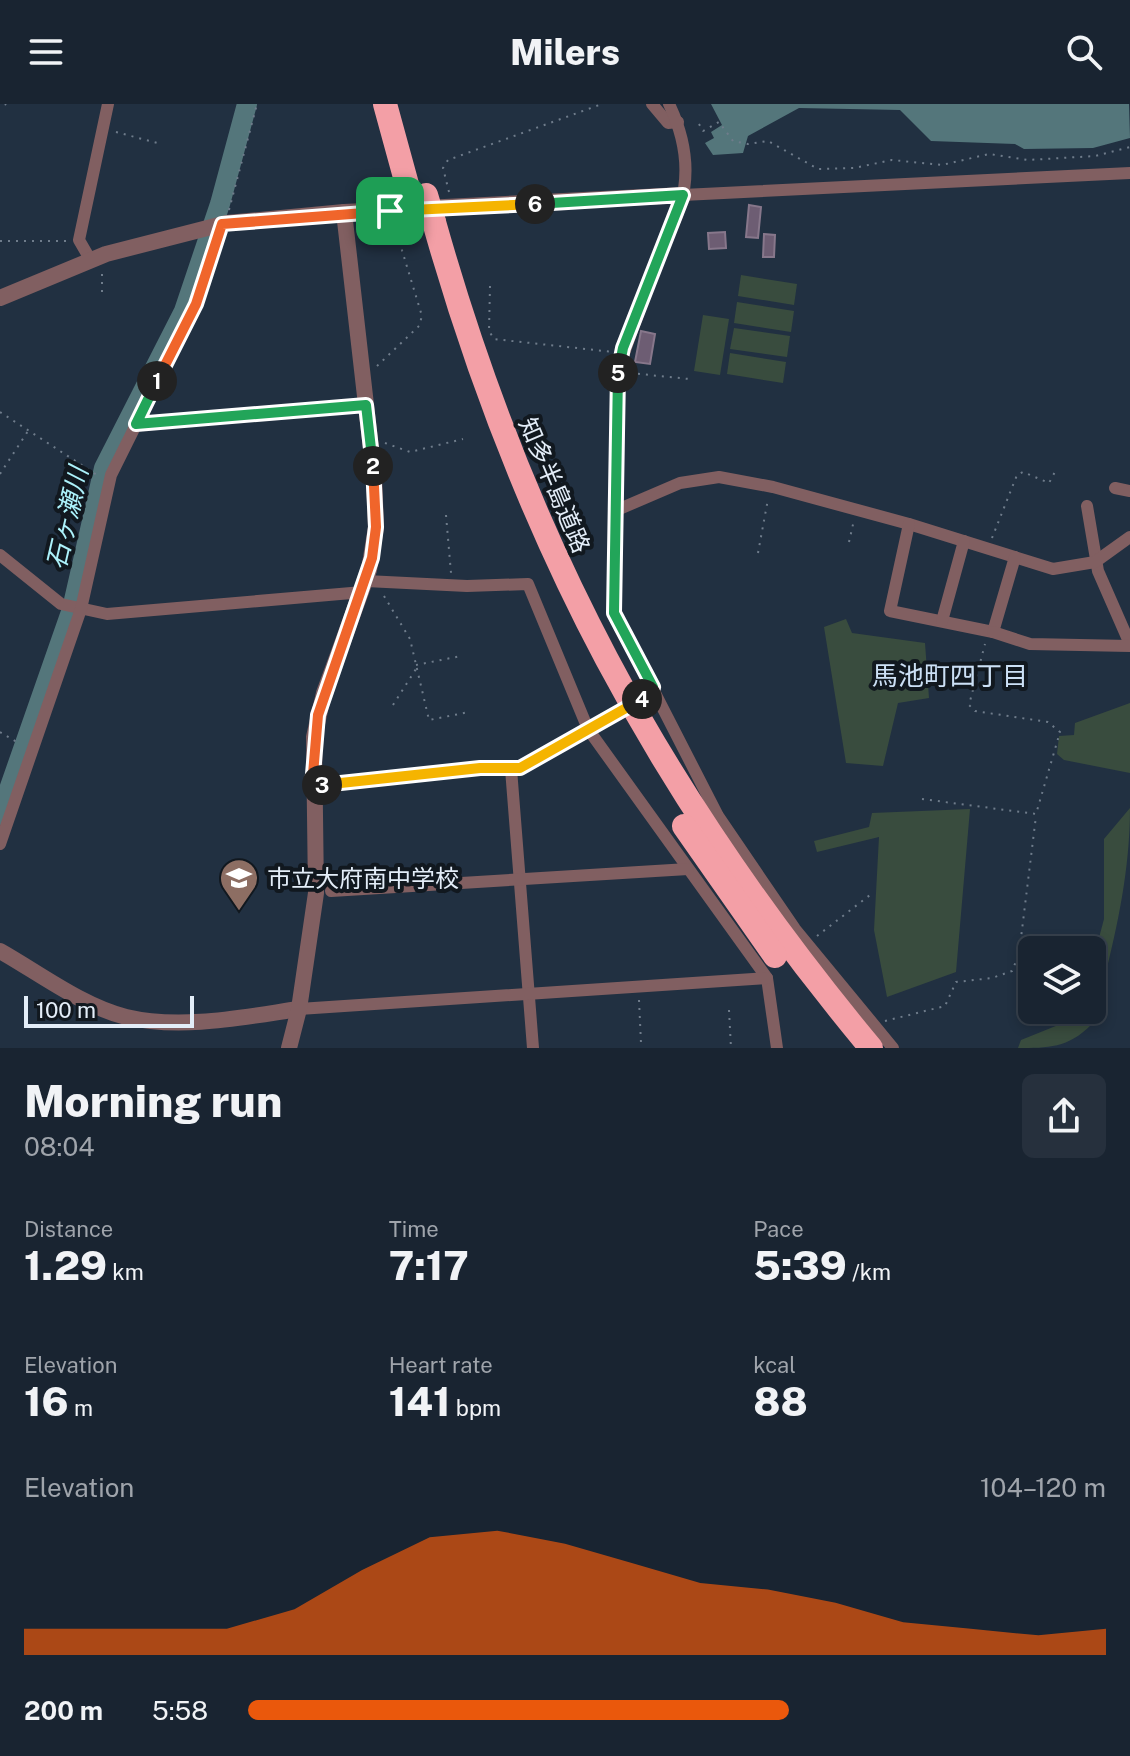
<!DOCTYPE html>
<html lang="en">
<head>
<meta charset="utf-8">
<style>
	:root { --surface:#192431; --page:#26303d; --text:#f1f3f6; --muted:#9fa4ab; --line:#37414d; --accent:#ea580c }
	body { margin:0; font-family:"Public Sans","Noto Sans JP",sans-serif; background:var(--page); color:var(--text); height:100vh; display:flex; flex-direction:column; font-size:30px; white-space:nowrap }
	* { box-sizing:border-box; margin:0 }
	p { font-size:26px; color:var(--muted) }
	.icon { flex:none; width:44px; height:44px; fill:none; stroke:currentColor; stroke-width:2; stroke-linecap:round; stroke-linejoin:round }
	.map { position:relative; height:944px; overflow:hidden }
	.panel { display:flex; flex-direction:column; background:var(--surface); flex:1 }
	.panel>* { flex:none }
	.tools { position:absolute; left:1018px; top:832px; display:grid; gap:16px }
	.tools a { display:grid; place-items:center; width:88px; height:88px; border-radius:12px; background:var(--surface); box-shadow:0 4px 12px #0003,0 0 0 2px var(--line); font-size:40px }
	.scale { position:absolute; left:24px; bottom:20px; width:170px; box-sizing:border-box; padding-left:8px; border:4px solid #e3edf8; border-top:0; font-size:22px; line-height:28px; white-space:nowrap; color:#e3edf8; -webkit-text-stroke:6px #11181f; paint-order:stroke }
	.pin { position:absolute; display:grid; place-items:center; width:68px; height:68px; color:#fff; margin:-34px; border-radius:16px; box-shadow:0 4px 12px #0006 }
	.km { position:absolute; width:40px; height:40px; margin:-20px; border-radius:50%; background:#222; color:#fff; font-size:22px; line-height:40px; text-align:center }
	.round { display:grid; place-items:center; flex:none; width:84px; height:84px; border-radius:12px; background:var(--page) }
	.overview { display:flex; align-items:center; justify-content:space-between; height:136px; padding:0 24px }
	h1 { font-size:44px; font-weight:800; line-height:60px }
	.metrics { display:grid; grid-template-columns:repeat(3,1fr); gap:12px; height:136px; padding:8px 24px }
	.metrics div { display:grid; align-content:center }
	.metrics b { font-size:40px; font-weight:800 }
	.metrics small { font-size:22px; font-weight:400 }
	.metrics p { font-size:22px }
	.chart { height:224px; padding:16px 24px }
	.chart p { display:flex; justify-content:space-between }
	.chart svg { width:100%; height:144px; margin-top:8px; fill:var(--accent); opacity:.7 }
	ul { padding:0 24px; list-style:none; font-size:26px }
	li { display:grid; grid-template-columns:128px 96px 1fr; align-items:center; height:60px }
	li i { height:20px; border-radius:10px; background:var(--accent) }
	header { display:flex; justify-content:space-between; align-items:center; height:104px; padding:0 24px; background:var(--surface); font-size:36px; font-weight:800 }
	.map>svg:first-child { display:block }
	.green { fill:#394c3e }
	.water { fill:#54767b }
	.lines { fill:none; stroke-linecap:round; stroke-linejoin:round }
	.river { stroke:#54767b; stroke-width:20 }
	.building { fill:#6d5d73; stroke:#87778b; stroke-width:2 }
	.path { stroke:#6f7c8b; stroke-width:2; stroke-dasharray:2 6; stroke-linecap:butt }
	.minor { stroke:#815f61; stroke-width:12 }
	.tertiary { stroke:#815f61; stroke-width:16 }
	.motorway { stroke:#f39fa6; stroke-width:24 }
	.minor-bridge { stroke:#815f61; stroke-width:12 }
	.motorway-bridge { stroke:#f39fa6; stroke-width:24 }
	.split-1-casing { stroke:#fff; stroke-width:16 }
	.split-2-casing { stroke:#fff; stroke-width:16 }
	.split-3-casing { stroke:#fff; stroke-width:16 }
	.split-4-casing { stroke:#fff; stroke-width:16 }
	.split-5-casing { stroke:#fff; stroke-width:16 }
	.split-6-casing { stroke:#fff; stroke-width:16 }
	.split-7-casing { stroke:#fff; stroke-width:16 }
	.split-1 { stroke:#f0652b; stroke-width:10 }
	.split-2 { stroke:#22a559; stroke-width:10 }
	.split-3 { stroke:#f0652b; stroke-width:10 }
	.split-4 { stroke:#f5b400; stroke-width:10 }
	.split-5 { stroke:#22a559; stroke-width:10 }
	.split-6 { stroke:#22a559; stroke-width:10 }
	.split-7 { stroke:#f5b400; stroke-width:10 }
	.labels { text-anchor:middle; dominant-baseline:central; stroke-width:8; stroke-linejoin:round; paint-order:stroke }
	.street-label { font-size:24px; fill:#e3edf8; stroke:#11181f }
	.poi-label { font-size:24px; fill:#e3edf8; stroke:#11181f; text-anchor:start }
	.water-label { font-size:26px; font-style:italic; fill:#acf2fb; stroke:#11181f }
	.neighbourhood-label { font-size:26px; fill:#cce0f5; stroke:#11181f }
</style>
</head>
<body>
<header><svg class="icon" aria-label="menu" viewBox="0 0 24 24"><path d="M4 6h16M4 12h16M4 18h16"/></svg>Milers<svg class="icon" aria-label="search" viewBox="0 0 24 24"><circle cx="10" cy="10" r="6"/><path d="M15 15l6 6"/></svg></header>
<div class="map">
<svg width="1130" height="944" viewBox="0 0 1130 944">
	<rect width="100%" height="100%" fill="#213041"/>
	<g class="green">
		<path d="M741,171L797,180L794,201L738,192Z"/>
		<path d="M737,198L794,207L791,228L734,219Z"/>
		<path d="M703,211L729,215L720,271L694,267Z"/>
		<path d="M734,224L790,232L787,253L730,245Z"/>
		<path d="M730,249L786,258L783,279L727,270Z"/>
		<path d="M846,515L852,529L925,539L929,594L898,599L883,662L846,659L824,523Z"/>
		<path d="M1130,599V669L1064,656L1057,650L1059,632L1074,631L1075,619Z"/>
		<path d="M1130,704C1130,764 1118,821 1103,880C1100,892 1099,912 1091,921C1068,944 1048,944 1018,944L1021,936L1078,913L1080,906H1092V860L1104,815V735Z"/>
		<path d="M970,705L956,868L887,893L874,826L879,733L817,748L814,737L869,723L872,709Z"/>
	</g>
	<path class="water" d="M711,0H1129L1130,34L1093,44L1024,45L1015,40L931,37L900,6L799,4L748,32L743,49L713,51L705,39L714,34L711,28L722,21Z"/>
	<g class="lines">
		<path class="river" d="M0,711L72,505L104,364L184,207L220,100L247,0"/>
	</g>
	<g class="building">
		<path d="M749,101L761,103L758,134L746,133Z"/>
		<path d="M725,128L726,144L709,145L708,129Z"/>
		<path d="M764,130L775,131L774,153H763Z"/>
		<path d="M641,227L655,230L650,260L635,258Z"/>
	</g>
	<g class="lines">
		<g class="path">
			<path d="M5,0L6,1"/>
			<path d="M699,20L703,27L719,18L733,37L748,40L768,37L818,65L854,64L892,56L942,61L989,50L1028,56L1095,52L1130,43"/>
			<path d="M116,28L161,40"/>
			<path d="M449,88L443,64L448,56L602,0"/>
			<path d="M229,106L257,0"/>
			<path d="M0,137H66"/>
			<path d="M490,182L489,227L494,235L613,248"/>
			<path d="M102,188V165"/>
			<path d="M377,262L419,222L422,212L394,120"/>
			<path d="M630,269L689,275"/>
			<path d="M0,308L97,371"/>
			<path d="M385,339L410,348L463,335"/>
			<path d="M0,370L28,327"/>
			<path d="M446,411L451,469"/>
			<path d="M992,434L1017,371L1023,368L1049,379L1056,366"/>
			<path d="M849,438L854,416"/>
			<path d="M758,449L768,395"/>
			<path d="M384,492L410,535L429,616L469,608"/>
			<path d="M416,561L461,552"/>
			<path d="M393,601L416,565"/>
			<path d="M0,628L20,640"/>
			<path d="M922,695L1036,710L1060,628L1048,618L975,607L969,601L985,540"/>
			<path d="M817,832L870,791"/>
			<path d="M639,896L641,939"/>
			<path d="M729,906L731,944"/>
			<path d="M885,917L945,902L956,878L992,874L1012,867L1019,850L1036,712"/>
		</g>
		<g class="minor">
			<path d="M652,0L668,19L678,18"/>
			<path d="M669,0C691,46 692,93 664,137L618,266L614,509L718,712L795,825L893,944"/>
			<path d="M683,91L1130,69"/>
			<path d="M90,155L79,136L108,0"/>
			<path d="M136,320L366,301"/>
			<path d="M1115,384L1130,387"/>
			<path d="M1087,402L1098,467L1130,540"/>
			<path d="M617,406L680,379L719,373L773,383L909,420L1053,465L1095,458L1130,433"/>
			<path d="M909,420L890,507L993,528L1015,453"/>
			<path d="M0,451L61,500L107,510L363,488"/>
			<path d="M366,477L467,482L528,480L588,625L767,874L777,944"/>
			<path d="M942,517L964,437"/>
			<path d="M993,528L1030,540L1130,542"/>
			<path d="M511,665L533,944"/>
			<path d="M312,682L480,664H520L592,622"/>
			<path d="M0,740L81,505L111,371L196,200L222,120"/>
			<path d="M331,787L688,765"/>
			<path d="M299,905L767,874"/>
		</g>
		<g class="tertiary">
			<path d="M0,194L106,150L227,119L344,108L683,91"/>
			<path d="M0,847C39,869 82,902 126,913C181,926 244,913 299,905"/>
			<path d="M289,944L299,905L316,789L314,633L324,589L369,466L376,423L374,371L344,108"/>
		</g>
		<g class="motorway">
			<path d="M385,0L411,95"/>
			<path d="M434,118C524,437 659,689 871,944"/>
			<path d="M684,722L775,852"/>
		</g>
		<path class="minor-bridge" d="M599,619L646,593"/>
		<path class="motorway-bridge" d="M426,91L434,118"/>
	</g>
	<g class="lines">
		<defs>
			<path id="split-1" d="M157,277L196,200L222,120L390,107"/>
			<path id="split-2" d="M157,277L136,320L366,301L373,362"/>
			<path id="split-3" d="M322,681L312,682L318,611L372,454L376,423L373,362"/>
			<path id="split-4" d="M322,681L480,664H520L642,595"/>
			<path id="split-5" d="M618,269L614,509L653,583L642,595"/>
			<path id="split-6" d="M535,100L683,91L623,244L618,269"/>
			<path id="split-7" d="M390,107L535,100"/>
		</defs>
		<use href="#split-1" class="split-1-casing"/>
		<use href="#split-2" class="split-2-casing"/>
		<use href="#split-3" class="split-3-casing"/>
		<use href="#split-4" class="split-4-casing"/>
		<use href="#split-5" class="split-5-casing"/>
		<use href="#split-6" class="split-6-casing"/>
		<use href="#split-7" class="split-7-casing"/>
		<use href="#split-1" class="split-1"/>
		<use href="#split-2" class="split-2"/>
		<use href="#split-3" class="split-3"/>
		<use href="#split-4" class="split-4"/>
		<use href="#split-5" class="split-5"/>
		<use href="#split-6" class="split-6"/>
		<use href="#split-7" class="split-7"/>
	</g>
	<defs>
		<symbol id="school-pin" viewBox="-11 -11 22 30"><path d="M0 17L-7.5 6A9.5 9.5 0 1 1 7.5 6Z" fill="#8d6e63" stroke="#11181f"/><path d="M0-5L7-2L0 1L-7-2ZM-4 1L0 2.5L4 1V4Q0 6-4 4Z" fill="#fff"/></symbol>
	</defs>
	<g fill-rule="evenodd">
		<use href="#school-pin" x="217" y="752" width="44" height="60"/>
	</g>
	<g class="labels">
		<g class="street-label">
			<text transform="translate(555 381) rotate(67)">知多半島道路</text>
		</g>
		<g class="poi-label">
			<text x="267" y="774">市立大府南中学校</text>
		</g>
		<g class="water-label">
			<text transform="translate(67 414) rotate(-77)">石ヶ瀬川</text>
		</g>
		<g class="neighbourhood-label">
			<text x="950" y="571">馬池町四丁目</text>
		</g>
	</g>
</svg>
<div class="tools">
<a><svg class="icon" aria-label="layers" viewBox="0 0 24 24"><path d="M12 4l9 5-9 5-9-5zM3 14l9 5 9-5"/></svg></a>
</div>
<div class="scale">100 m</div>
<div class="pin" style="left:390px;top:107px;background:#1e9e55"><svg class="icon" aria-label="arrive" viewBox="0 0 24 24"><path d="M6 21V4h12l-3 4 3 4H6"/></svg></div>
<b class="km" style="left:157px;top:277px">1</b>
<b class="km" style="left:373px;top:362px">2</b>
<b class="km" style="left:322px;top:681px">3</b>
<b class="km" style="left:642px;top:595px">4</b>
<b class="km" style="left:618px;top:269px">5</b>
<b class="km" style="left:535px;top:100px">6</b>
</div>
<section class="panel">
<div class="overview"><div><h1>Morning run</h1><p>08:04</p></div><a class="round"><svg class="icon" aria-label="share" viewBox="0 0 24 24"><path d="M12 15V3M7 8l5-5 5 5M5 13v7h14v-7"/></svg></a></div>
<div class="metrics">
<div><p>Distance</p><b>1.29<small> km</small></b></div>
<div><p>Time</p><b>7:17</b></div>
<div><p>Pace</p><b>5:39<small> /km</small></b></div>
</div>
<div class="metrics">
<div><p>Elevation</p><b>16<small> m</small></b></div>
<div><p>Heart rate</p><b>141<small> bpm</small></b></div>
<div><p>kcal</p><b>88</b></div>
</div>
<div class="chart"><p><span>Elevation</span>104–120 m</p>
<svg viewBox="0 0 160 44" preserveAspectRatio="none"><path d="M0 44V36L10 36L20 36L30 36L40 30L50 18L60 8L70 6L80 10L90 16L100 22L110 24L120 28L130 34L140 36L150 38L160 36V44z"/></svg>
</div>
<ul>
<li><b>200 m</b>5:58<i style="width:63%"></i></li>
</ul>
</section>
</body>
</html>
